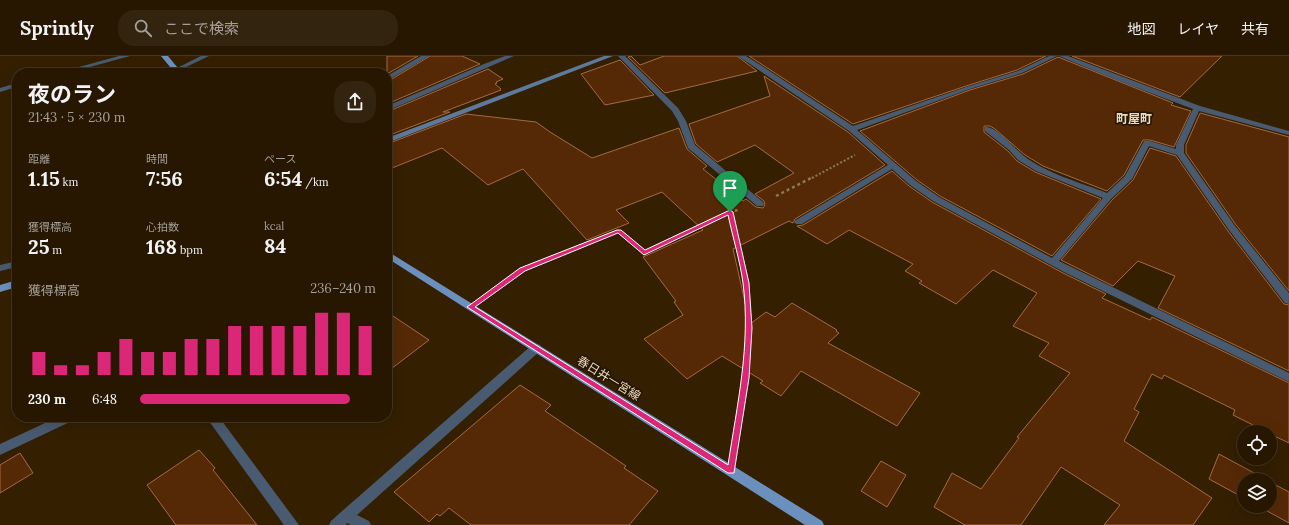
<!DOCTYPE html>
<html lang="ja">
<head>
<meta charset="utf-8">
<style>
	:root { --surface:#271700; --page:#33240f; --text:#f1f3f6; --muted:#a49f99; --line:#433622; --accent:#db2777 }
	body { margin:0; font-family:Lora,"Noto Sans JP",serif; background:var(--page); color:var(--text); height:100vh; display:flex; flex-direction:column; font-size:15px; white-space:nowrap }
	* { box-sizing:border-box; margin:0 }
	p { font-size:13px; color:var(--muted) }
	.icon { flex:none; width:22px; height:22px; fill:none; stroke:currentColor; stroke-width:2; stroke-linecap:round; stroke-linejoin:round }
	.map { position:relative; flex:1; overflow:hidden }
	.drawer { position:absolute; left:12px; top:12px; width:380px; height:354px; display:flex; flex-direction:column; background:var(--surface); border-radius:16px; box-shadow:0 4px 16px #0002,0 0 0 1px var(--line) }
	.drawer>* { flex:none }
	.buttons { position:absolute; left:1237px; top:369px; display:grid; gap:8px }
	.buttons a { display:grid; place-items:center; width:40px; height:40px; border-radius:50%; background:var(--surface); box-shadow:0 4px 16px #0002,0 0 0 1px var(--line); font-size:20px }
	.pin { position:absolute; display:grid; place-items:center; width:34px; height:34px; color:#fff; margin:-41px -17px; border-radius:50% 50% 50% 0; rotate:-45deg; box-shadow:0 0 4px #0007 }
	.pin .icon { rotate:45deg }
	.round { display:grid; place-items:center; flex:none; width:42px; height:42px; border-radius:16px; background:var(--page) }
	.head { display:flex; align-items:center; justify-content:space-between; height:68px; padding:0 16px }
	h1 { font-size:22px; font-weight:700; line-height:30px }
	.stats { display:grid; grid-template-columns:repeat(3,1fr); gap:6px; height:68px; padding:4px 16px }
	.stats div { display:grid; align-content:center }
	.stats b { font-size:20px; font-weight:700 }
	.stats small { font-size:11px; font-weight:400 }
	.stats p { font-size:11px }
	.chart { height:112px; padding:8px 16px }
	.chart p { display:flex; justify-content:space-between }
	.chart svg { width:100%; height:72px; margin-top:4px; stroke:var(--accent); stroke-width:6 }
	ul { padding:0 16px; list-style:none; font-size:13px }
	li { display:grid; grid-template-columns:64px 48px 1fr; align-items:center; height:30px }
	li i { height:10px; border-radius:5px; background:var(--accent) }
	header { display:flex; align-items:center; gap:24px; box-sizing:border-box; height:56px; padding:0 20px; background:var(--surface); border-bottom:1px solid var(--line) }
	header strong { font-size:19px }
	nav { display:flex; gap:22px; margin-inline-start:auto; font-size:14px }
	.search { width:280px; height:36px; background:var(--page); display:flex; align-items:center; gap:10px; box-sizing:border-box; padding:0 14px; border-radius:16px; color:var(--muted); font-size:15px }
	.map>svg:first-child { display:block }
	.building { fill:#552905; stroke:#a46a43 }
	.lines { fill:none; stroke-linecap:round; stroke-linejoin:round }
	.path-far2 { stroke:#8e785a; stroke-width:2; stroke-dasharray:2 2; stroke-linecap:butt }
	.path-far1 { stroke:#8e785a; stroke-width:2.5; stroke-dasharray:3 3; stroke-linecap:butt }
	.path { stroke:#8e785a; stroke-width:3; stroke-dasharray:3.5 3.5; stroke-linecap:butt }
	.street { fill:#495b70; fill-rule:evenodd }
	.secondary { fill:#5d799b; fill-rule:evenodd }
	.primary { fill:#6c90bd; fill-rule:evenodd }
	.route { fill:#db2777; stroke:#fff; fill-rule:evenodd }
	.labels { text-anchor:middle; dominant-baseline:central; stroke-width:3.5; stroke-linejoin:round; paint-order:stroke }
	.far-quarter-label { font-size:12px; font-weight:bold; fill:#efd8bb; stroke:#251806 }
	.street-label { font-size:12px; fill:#efd8bb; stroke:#251806 }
</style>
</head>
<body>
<header>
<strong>Sprintly</strong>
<div class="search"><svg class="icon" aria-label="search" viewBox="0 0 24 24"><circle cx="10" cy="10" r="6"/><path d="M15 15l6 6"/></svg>ここで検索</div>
<nav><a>地図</a><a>レイヤ</a><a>共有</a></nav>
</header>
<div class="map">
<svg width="1289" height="469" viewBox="0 0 1289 469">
	<rect width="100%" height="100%" fill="#341f00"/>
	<g class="building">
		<path d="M387,0H418L387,18Z"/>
		<path d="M430,0H462L480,8L387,48V26Z"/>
		<path d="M631,0L640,9L664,0H737L757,15L665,37L628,1Z"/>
		<path d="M749,0H1046L1017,14L966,30L853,68Z"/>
		<path d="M1072,0H1222L1180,41Z"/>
		<path d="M1058,1L1173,47L1171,49L1191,55L1174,91L1150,84H1143L1124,119L1107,135L1043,110L1025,99L995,73L990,70H984V76L1008,95L1017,105L1035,116L1101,143L1052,200L940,140L917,124L860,75L970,34L1023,18Z"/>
		<path d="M620,4L654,39L605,49L581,18Z"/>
		<path d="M488,13L503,23L496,26L497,27L495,28L501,33H500L501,34L443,56H450L387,80V56Z"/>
		<path d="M764,20L848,76L885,109L795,163L793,167L789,165L733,193L750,268L766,256L775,261L792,247L837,274L836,275L839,277L828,287L920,337L897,370L801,315L781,340L760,327L763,325L722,300L687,323L644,283L683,259L674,246L676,245L643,201L703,174L662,136L616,154L629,167L587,184L523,113L488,129L442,92L387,114V88L466,58L536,66L550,76L592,102L679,72L687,93L707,110L703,113L743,145L746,143L756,151L763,152L765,149L764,145L755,138L794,117L755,89L717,106L696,88L689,68L770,40Z"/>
		<path d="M1200,57L1289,81V235L1236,169L1186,97V89Z"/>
		<path d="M1150,92L1176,100L1228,175L1284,248L1289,249V315L1158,252L1175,220L1138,205L1113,230L1061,204L1112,144L1133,124Z"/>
		<path d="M892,115L909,130L932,146L1063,217L1106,238L1102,242L1150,264L1152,261L1289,327V387L1270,378V376H1267L1233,359L1235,354L1164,319L1162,323L1152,318L1134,353L1139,356L1124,385L1212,442L1193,469H1104L1120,449L1061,411L1021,469H965L934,451L952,417L981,433L1019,382L1017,381L1070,317L1039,300L1049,287L1013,270L1037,237L993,214L956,248L919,227L922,225L905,215L913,208L849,174L827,188L797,170L803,169Z"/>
		<path d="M387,256L429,284L387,316Z"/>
		<path d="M520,329L551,349L545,355L626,410L624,412L658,435L629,469H471L449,452L440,460L437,458L429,466L394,436Z"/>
		<path d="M199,394L215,412L213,414L257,469H176L147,429Z"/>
		<path d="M20,397L33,417L0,437V409Z"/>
		<path d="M1219,398L1267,424H1244V442L1209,423Z"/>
		<path d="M881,405L906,419L887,451L861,435Z"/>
		<path d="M1270,426L1289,436V467L1258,450H1270Z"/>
	</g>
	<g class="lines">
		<path class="path-far2" d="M812,122L855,99"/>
		<g class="path-far1">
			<path d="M776,140L813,121"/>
			<path d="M730,156C740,196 749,234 748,275"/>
			<path d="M486,239L522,213L619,175L644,197L730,156L738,154"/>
		</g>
		<path class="path" d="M734,393L743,331L748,274"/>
		<g class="street">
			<path d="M119,0H130L68,17H57Z"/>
			<path d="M201,0H209L178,15L173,14Z"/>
			<path d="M421,0H429L387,25V20Z"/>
			<path d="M505,0H514L387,55V50L484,8Z"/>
			<path d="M618,0H625L678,52L686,65L695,89L763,146L764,148L763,150H757L688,92L678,65L672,55Z"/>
			<path d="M738,0H746L762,10L853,70L966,31L1018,15L1049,0H1057L1022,17L970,33L857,74L916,125L939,141L1052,202L1103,142L1036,115L1018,104L1009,94L985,75V71C996,69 1016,94 1024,100C1045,117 1082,127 1107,137L1125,120L1144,85H1150L1176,93V89L1193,53L1119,25L1059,0H1068L1200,50L1289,75V79L1199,55L1184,89V97L1235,170L1289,237V248L1285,247L1229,174L1177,99L1149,90L1132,123L1111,143L1059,205L1289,317V326L1064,216L933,145L910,129L892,113L802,168H796L794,166L796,164L888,109L849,75Z"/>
			<path d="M17,27V31L0,36V32Z"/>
			<path d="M17,205V211L0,215V209Z"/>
			<path d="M536,288L540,289L541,292L540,295L357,459L369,465L371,469H351L347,467L346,469H329L331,465L341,456L532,289Z"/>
			<path d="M58,361H76L74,364L0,399V388Z"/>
			<path d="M206,361H219L299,469H284Z"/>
		</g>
		<path class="secondary" d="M604,0H613L387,87V82Z"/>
		<g class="primary">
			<path d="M161,0H168L182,17H175Z"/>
			<path d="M387,195L822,465L824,469H805L387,202Z"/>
			<path d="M17,224V231L0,236V229Z"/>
		</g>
	</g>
	<path class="route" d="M730,154L733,156L749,227L752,272L749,322L734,417H728L467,251L520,212L617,174H621L645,194ZM728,159C733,182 740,205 743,227C751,288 737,349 728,409L475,251L525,215L618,177L644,199Z"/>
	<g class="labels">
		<g class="far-quarter-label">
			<text x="1134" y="62">町屋町</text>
		</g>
		<g class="street-label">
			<text transform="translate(609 322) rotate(32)">春日井一宮線</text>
		</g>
	</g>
</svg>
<div class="buttons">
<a><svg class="icon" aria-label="locate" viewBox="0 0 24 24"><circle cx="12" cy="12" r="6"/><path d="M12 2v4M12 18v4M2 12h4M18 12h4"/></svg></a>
<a><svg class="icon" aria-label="layers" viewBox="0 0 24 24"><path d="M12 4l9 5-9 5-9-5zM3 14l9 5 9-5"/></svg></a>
</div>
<div class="pin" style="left:730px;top:156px;background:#1e9e55"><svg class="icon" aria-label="arrive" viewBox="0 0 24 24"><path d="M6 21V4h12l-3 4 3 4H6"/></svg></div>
<section class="drawer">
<div class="head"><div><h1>夜のラン</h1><p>21:43 · 5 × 230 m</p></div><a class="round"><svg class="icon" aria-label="share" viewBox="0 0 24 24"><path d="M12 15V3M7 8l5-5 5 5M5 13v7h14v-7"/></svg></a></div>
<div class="stats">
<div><p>距離</p><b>1.15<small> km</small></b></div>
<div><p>時間</p><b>7:56</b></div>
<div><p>ペース</p><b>6:54<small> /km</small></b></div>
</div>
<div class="stats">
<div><p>獲得標高</p><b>25<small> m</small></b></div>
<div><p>心拍数</p><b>168<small> bpm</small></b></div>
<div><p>kcal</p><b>84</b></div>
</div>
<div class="chart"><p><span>獲得標高</span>236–240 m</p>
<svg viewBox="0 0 160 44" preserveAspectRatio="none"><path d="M5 44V30M15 44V38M25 44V38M35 44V30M45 44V22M55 44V30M65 44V30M75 44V22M85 44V22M95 44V14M105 44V14M115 44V14M125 44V14M135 44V6M145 44V6M155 44V14"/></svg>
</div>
<ul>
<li><b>230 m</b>6:48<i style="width:89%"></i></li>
</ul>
</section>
</div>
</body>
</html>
